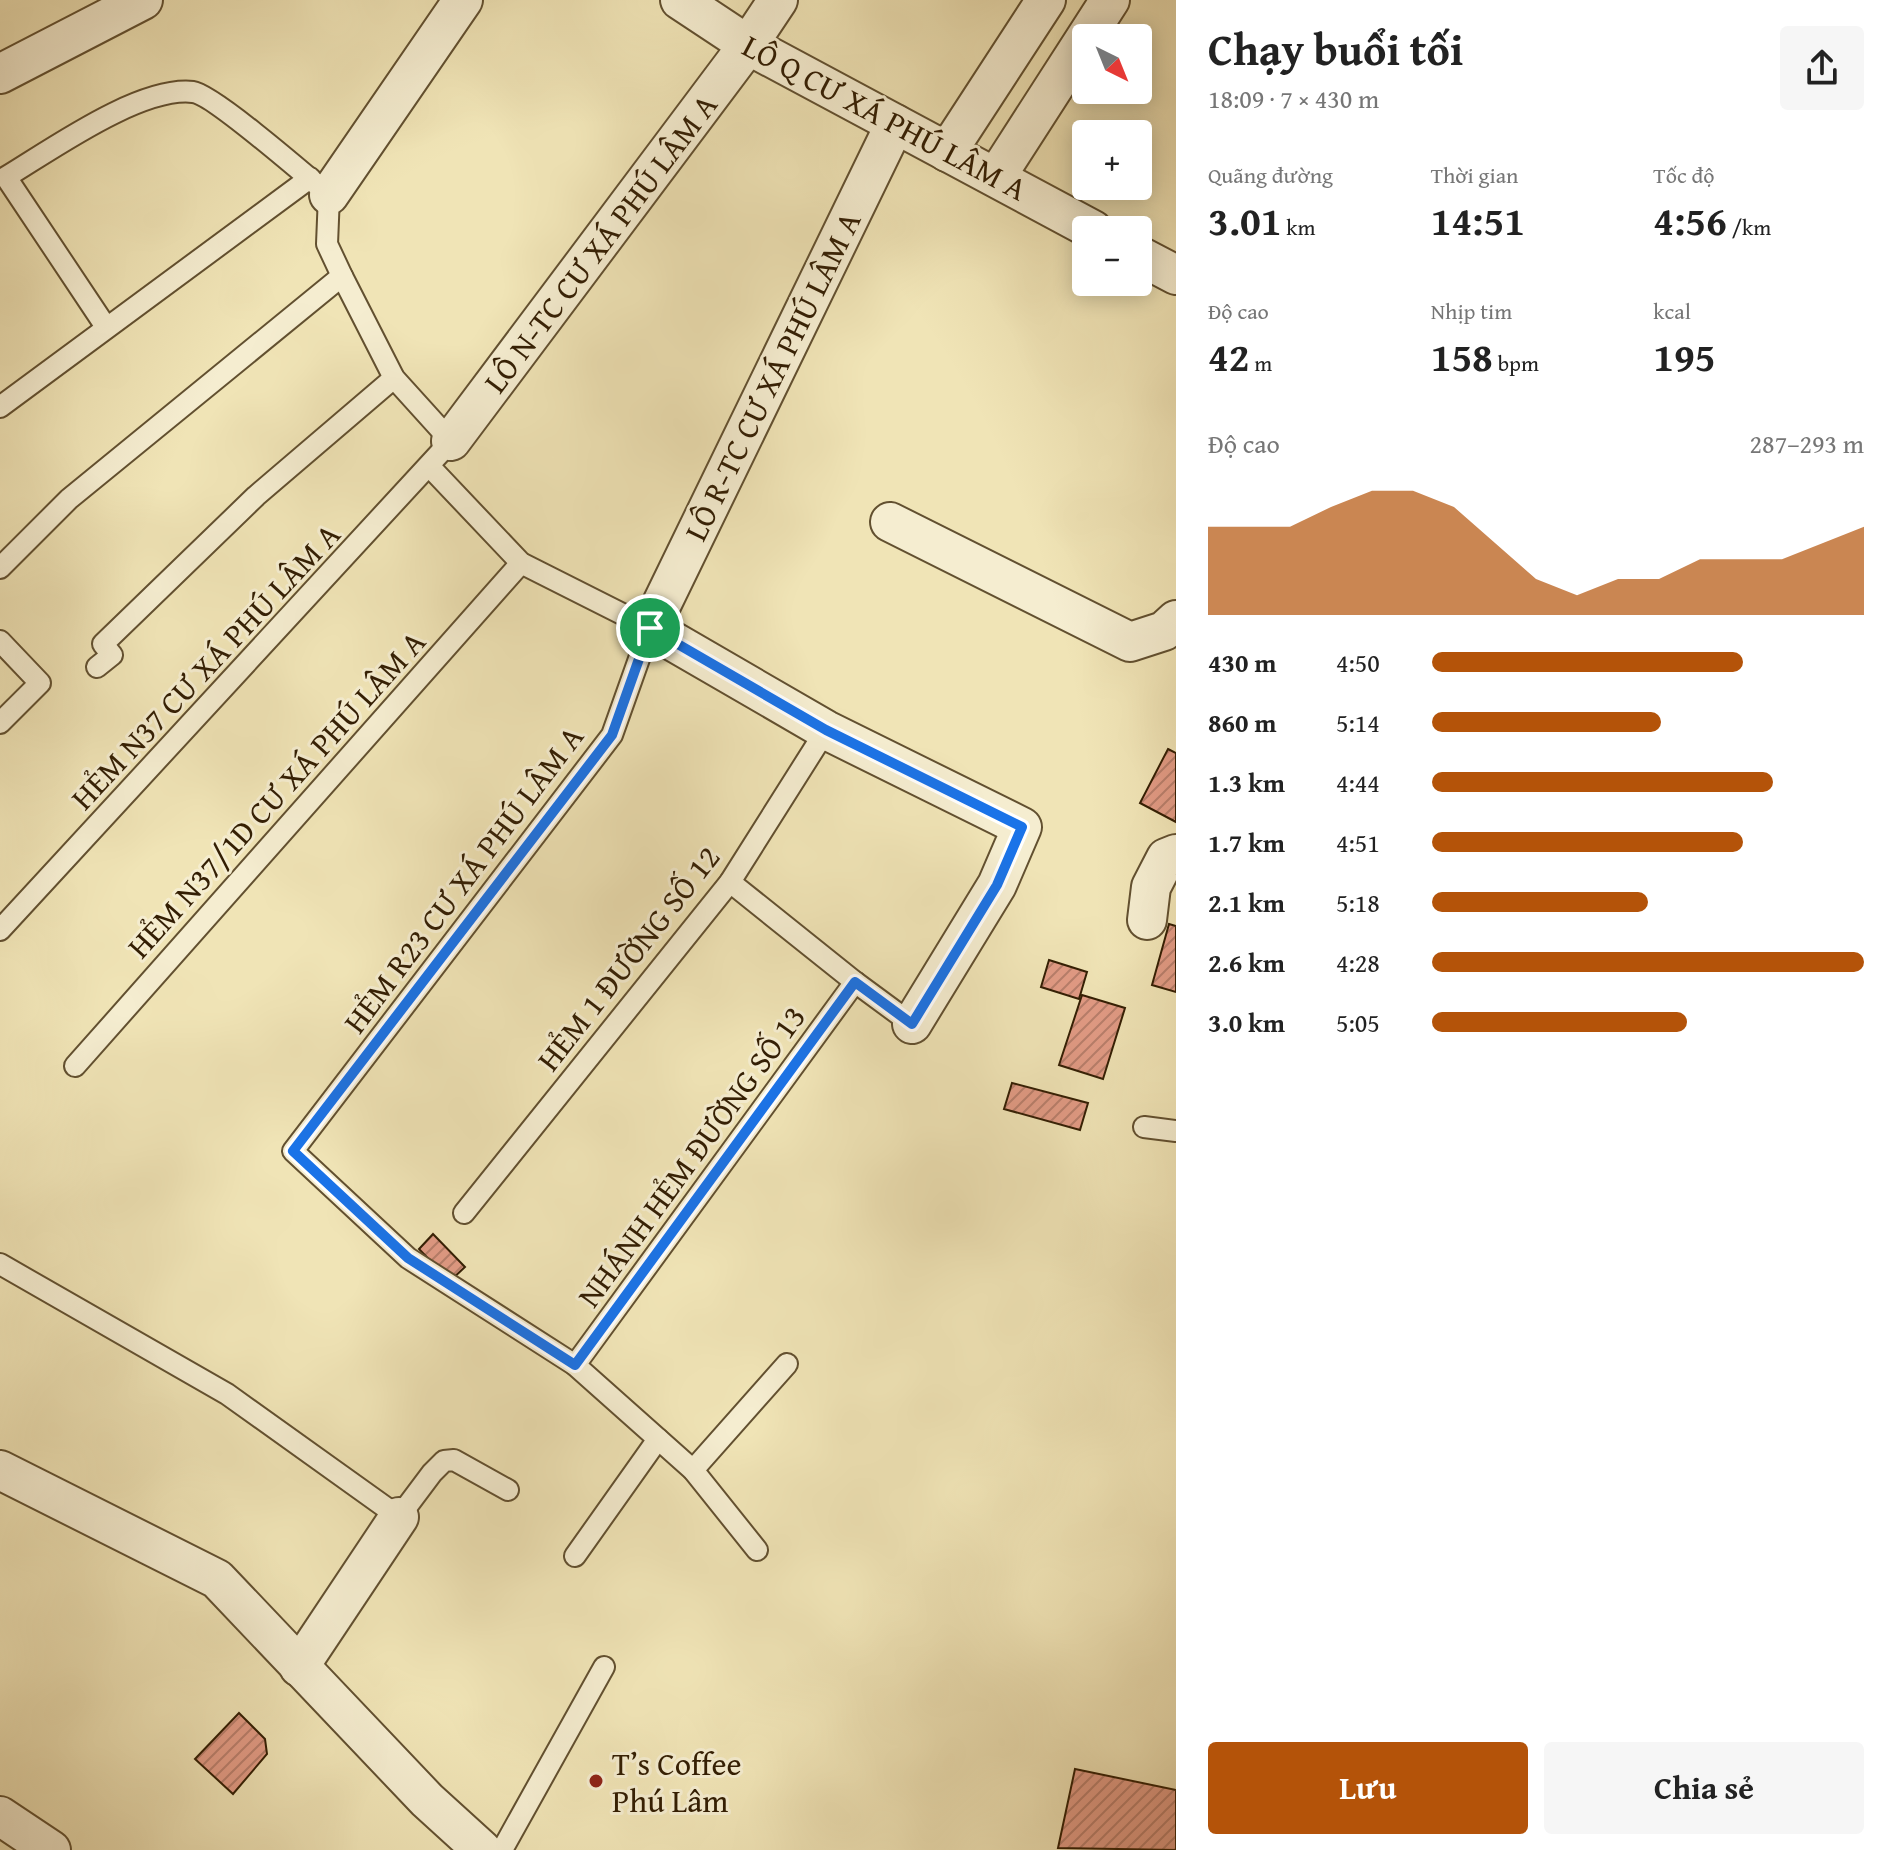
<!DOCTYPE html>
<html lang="vi">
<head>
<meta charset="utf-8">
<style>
	:root { --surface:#fff; --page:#f6f6f6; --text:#222; --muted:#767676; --accent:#b45309 }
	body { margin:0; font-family:"Gentium Book Plus",serif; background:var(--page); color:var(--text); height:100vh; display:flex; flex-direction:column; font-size:30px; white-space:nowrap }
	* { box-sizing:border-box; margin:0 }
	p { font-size:26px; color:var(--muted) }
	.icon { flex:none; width:44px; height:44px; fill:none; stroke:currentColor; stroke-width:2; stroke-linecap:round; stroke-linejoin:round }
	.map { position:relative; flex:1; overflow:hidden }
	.details { display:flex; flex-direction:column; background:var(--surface); width:720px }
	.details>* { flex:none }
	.needle { width:52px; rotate:137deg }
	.controls { position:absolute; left:1072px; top:24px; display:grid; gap:16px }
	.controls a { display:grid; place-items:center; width:80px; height:80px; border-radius:8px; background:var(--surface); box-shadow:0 4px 20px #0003; font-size:40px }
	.pin { position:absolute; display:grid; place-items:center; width:68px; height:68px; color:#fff; margin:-34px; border:4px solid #fff; border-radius:50%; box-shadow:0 2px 8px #0007 }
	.round { display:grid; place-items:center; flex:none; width:84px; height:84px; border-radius:8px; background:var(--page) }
	.summary { display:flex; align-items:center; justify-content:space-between; height:136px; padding:0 32px }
	h1 { font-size:44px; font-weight:700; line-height:60px }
	.stats { display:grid; grid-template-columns:repeat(3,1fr); gap:12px; height:136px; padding:8px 32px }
	.stats div { display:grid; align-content:center }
	.stats b { font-size:40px; font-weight:700 }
	.stats small { font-size:22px; font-weight:400 }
	.stats p { font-size:22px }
	.chart { height:224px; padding:16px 32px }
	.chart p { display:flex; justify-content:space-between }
	.chart svg { width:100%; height:144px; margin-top:8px; fill:var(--accent); opacity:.7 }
	.button { display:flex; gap:16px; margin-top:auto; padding:16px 32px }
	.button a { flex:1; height:92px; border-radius:8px; background:var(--accent); color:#fff; font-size:32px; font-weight:700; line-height:92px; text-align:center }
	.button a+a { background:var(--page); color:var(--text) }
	ul { padding:0 32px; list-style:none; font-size:26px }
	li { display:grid; grid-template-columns:128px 96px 1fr; align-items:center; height:60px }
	li i { height:20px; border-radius:10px; background:var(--accent) }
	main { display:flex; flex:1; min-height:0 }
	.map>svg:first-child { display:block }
	.building { fill:url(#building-hatch); stroke:#331e03; stroke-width:2 }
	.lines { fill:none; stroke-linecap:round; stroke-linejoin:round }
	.service-casing { stroke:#625030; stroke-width:24 }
	.minor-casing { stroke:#625030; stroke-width:42 }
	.service { stroke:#f5edd0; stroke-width:20 }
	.minor { stroke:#f5edd0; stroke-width:38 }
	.route-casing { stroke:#fff; stroke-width:16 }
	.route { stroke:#1a73e8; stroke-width:10 }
	.poi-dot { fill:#8f2418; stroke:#f5edd0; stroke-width:3 }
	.labels { text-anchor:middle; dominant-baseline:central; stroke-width:6; stroke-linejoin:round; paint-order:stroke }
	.street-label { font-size:32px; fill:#331e03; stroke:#f5edd0 }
	.poi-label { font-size:32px; fill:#331e03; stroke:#f5edd0; text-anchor:start }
</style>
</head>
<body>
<main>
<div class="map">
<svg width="1176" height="1850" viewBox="0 0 1176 1850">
	<defs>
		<pattern id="building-hatch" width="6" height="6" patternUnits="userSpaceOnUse" patternTransform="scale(2)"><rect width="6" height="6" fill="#e29b85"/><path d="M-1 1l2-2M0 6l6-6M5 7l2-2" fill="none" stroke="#b87e6b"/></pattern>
	</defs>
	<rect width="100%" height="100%" fill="#f0e4b6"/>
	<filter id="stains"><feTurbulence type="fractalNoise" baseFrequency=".0025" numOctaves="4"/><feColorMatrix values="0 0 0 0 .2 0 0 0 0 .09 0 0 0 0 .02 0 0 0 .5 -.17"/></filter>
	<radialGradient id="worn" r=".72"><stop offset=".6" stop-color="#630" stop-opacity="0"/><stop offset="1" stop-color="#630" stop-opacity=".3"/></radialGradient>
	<g class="building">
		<path d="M1168,749L1176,753V822L1140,803Z"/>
		<path d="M1169,924L1176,926V992L1152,985Z"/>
		<path d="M1049,960L1087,972L1079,999L1041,987Z"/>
		<path d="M1082,995L1125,1008L1103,1079L1059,1065Z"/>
		<path d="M1012,1083L1088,1103L1080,1130L1004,1109Z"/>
		<path d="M433,1234L465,1267L450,1281L419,1249Z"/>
		<path d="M239,1713L265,1739L267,1754L233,1794L195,1759Z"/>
		<path d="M1075,1769L1176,1790V1850L1058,1848Z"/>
	</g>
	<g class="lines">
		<defs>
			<g id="service">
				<path d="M0,407L310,178"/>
				<path d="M430,467L521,563L650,628L612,735L293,1151L408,1258L575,1365L693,1470L757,1550"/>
				<path d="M0,568L69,499L342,276"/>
				<path d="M0,641L40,683L0,723"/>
				<path d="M97,667L112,655L103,644L256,496L394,378"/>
				<path d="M730,882L855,982L912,1024"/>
				<path d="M0,930L451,441L394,378L342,276L327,244L329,195C309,178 212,94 193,92C140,86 51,150 6,177L106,327"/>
				<path d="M75,1066L521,563"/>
				<path d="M1144,1127L1176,1131"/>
				<path d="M464,1213L730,882L826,730"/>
				<path d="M0,1264L227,1394L399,1517L432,1473L444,1461L454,1460L508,1490"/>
				<path d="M575,1365L855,982"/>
				<path d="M693,1470L787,1364"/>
				<path d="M575,1556L658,1439"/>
				<path d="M502,1850L604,1667"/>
			</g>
			<g id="minor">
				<path d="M680,0L748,45L1093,230"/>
				<path d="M0,74L143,0"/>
				<path d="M895,124L650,628L826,730L1022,827L997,885L912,1024"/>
				<path d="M947,152L1046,0"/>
				<path d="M996,177L1110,0"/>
				<path d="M329,195L463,0"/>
				<path d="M1138,255L1176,275"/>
				<path d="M451,441L748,45L778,0"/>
				<path d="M890,522L1130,642L1164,631L1176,620"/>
				<path d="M1147,920L1151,887L1166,858L1176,854"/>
				<path d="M0,1470L217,1579L427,1800L482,1850"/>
				<path d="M299,1667L399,1517"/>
				<path d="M0,1816L51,1850"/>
			</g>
		</defs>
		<use href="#service" class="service-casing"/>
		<use href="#minor" class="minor-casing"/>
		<use href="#service" class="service"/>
		<use href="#minor" class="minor"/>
	</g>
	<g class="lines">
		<defs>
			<path id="route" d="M650,628L826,730L1022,827L997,885L912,1024L855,982L575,1365L408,1258L293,1151L612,735Z"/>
		</defs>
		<use href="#route" class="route-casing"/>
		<use href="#route" class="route"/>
	</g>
	<circle class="poi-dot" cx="596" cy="1781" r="8"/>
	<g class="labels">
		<g class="street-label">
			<text transform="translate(885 117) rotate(28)">LÔ Q CƯ XÁ PHÚ LÂM A</text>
			<text transform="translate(600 243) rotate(-53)">LÔ N-TC CƯ XÁ PHÚ LÂM A</text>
			<text transform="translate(772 376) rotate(-64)">LÔ R-TC CƯ XÁ PHÚ LÂM A</text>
			<text transform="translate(205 666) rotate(-47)">HẺM N37 CƯ XÁ PHÚ LÂM A</text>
			<text transform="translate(276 794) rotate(-48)">HẺM N37/1D CƯ XÁ PHÚ LÂM A</text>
			<text transform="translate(463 879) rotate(-53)">HẺM R23 CƯ XÁ PHÚ LÂM A</text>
			<text transform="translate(628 958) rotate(-52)">HẺM 1 ĐƯỜNG SỐ 12</text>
			<text transform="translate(691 1156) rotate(-54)">NHÁNH HẺM ĐƯỜNG SỐ 13</text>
		</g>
		<g class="poi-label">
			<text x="612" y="1763">T’s Coffee<tspan x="612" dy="37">Phú Lâm</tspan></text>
		</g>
	</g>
	<rect width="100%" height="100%" filter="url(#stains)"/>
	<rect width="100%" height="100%" fill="url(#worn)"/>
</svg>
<div class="controls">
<a><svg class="needle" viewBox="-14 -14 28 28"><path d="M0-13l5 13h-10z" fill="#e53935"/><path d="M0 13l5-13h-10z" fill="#767676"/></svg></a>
<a>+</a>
<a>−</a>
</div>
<div class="pin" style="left:650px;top:628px;background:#1e9e55"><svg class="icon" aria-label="arrive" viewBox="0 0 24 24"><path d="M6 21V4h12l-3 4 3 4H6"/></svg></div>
</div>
<section class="details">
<div class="summary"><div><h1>Chạy buổi tối</h1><p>18:09 · 7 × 430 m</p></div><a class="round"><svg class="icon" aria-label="share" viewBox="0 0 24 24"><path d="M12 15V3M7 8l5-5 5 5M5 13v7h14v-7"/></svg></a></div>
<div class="stats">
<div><p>Quãng đường</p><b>3.01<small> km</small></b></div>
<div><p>Thời gian</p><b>14:51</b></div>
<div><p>Tốc độ</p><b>4:56<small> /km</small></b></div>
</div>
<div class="stats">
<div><p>Độ cao</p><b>42<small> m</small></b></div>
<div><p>Nhịp tim</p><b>158<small> bpm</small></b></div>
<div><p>kcal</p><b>195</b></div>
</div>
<div class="chart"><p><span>Độ cao</span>287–293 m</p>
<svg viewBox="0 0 160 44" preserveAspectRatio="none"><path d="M0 44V17L10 17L20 17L30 11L40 6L50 6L60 11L70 22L80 33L90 38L100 33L110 33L120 27L130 27L140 27L150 22L160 17V44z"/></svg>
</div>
<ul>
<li><b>430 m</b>4:50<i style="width:72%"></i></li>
<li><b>860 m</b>5:14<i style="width:53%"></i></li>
<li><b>1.3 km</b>4:44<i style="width:79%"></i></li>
<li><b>1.7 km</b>4:51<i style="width:72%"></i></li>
<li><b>2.1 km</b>5:18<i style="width:50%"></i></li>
<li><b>2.6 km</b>4:28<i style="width:100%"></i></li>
<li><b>3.0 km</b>5:05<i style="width:59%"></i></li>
</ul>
<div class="button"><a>Lưu</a><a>Chia sẻ</a></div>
</section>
</main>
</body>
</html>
